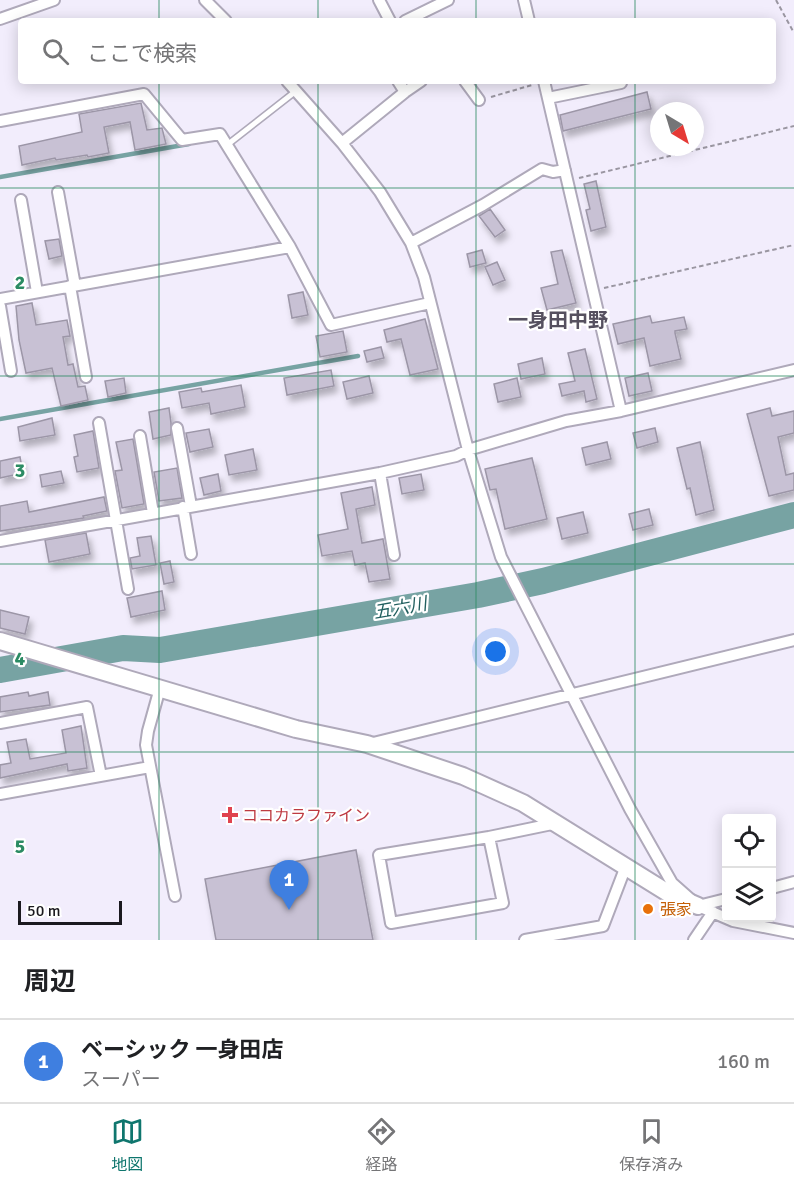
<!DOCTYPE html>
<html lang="ja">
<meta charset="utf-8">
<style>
body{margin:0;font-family:Signika,"Noto Sans JP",sans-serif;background:#f2f2f2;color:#202124}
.controls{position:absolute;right:18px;bottom:18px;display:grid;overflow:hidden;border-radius:6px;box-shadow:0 3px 15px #0003}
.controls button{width:54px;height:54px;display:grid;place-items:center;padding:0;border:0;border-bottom:2px solid #e0e0e0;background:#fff;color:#202124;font:30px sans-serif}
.compass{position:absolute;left:650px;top:102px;width:54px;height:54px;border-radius:50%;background:#fff;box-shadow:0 3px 15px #0003;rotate:142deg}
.scale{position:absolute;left:18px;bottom:15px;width:104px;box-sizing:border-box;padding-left:6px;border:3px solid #1b191f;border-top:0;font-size:16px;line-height:21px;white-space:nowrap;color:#1b191f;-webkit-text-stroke:4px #fff;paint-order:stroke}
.you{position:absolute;left:496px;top:652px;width:21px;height:21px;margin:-15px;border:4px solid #fff;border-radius:50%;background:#1a73e8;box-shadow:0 0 0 9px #1a73e833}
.badge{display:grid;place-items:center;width:39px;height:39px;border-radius:50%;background:#0f766e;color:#fff;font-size:20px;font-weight:700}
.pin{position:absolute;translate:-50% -50px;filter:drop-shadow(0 2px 3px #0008)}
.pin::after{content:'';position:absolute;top:32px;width:21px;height:18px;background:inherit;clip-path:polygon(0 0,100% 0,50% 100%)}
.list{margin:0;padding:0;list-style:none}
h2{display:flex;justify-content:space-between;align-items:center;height:78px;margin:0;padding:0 24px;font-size:26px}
h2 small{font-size:20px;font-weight:400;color:#757577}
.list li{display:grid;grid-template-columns:39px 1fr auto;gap:18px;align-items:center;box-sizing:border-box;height:84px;padding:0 24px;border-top:2px solid #e0e0e0}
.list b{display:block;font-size:22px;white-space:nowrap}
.list p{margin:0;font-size:20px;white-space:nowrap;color:#757577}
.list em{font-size:20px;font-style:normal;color:#757577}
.icon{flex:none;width:33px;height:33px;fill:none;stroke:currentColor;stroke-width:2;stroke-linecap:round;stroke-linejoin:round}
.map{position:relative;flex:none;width:794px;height:940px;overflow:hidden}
.search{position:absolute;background:#fff;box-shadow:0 3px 15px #0003;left:18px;right:18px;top:18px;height:66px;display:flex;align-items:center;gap:15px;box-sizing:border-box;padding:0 21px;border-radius:6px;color:#757577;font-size:22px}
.sheet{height:162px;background:#fff}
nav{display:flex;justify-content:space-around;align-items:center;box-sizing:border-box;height:84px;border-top:2px solid #e0e0e0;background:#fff;font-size:16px;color:#757577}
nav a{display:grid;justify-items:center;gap:3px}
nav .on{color:#0f766e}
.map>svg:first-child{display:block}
</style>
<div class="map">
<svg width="794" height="940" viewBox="0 0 794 940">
<defs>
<filter id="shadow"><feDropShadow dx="3.5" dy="6" stdDeviation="3" flood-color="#0004"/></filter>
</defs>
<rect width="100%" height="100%" fill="#f2edfc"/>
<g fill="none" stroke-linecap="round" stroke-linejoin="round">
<path stroke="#77a3a3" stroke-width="4.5" d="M0,177L189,144
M0,419L358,356"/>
<path stroke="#77a3a3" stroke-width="26" d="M0,670L123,648L160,650L478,595L543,581L794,515"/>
</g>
<path fill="#c8c1d4" stroke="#9c96a7" stroke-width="1.5" filter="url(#shadow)" d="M647,92L651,109L563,131L560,115Z
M141,103L147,130L162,128L166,144L135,150L130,122L104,127L109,153L88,157L87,155L56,160L55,158L22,165L19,146L82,132L79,114Z
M596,181L606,227L591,231L586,210L590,209L584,184Z
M490,209L505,230L495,237L479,216Z
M59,239L62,256L49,259L45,241Z
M482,250L486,263L470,267L467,254Z
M562,250L576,303L547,310L541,288L558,284L551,252Z
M497,262L505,280L493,285L485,267Z
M303,292L308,315L292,318L288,295Z
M32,303L36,325L67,320L70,336L63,337L68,365L73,364L78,387L85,386L88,400L61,406L52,368L26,373L19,340L16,306Z
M650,316L652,323L684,317L687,329L675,331V333L681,359L650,366L644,338L618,344L613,324Z
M425,319L438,369L410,375L401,339L387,342L384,330Z
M343,331L347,352L320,357L316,336Z
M381,347L384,358L367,362L364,351Z
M585,349L597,399L586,402L584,391L562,396L559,384L575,381L568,353Z
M542,358L545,374L521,379L518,364Z
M331,370L334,386L287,395L284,378Z
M648,373L652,391L629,396L625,378Z
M369,376L373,393L347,399L343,382Z
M124,378L126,393L108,397L105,381Z
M517,378L521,397L498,402L494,384Z
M241,385L245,407L211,414L209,403L182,408L179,392L201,388L202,392Z
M169,408L171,423V435L153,439L149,412Z
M770,408L772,416L794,411V433L778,437L786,475L794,473V490L769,496L747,414Z
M52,418L55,435L20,441L18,427Z
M655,428L658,442L637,448L633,433Z
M209,429L213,447L190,452L186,433Z
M93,431L99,468L77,472L74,457L78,456L74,435Z
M133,439L144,504L122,508L115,471L122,470L116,442Z
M607,442L611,459L586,465L582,448Z
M700,442L714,510L696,515L690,488L687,489L677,448Z
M253,449L257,470L229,475L225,455Z
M20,457L23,473L0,478V461Z
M532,458L547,519L505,529L496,489L490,490L485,469Z
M177,468L182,498L159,501L154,472Z
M61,471L64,483L42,487L40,475Z
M218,474L221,491L204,495L200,478Z
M421,474L424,490L402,494L399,478Z
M372,487L375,505L356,509L362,543L383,539L390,579L369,582L365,563L355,565L352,551L322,556L318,535L348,529L341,493Z
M104,497L107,511L83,516L84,518L0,531V506L27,501L29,512Z
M649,509L653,525L633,530L629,514Z
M583,512L588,533L562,539L557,518Z
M86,533L90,554L49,562L45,540Z
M151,536L156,565L132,569L130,558L140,556L137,538Z
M170,561L174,582L164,584L160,563Z
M162,591L165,610L131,617L127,598Z
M0,610L29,617L25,634L0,628Z
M28,692L29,696L48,692L50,705L0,712V697Z
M81,726L87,768L68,771L67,764L0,778V765L11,763L7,742L26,739L30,759L66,753L62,730Z
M356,850L373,940H216L205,879Z"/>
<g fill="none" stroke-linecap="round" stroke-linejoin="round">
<g stroke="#afa9ba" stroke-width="8">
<path id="lane" d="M227,145L296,91"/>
</g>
<g stroke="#afa9ba" stroke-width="14">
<path id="street" d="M205,0L226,21
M379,0L390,21
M524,0L529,21
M0,19L54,0
M405,21L448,0
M287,81L342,143L380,192L411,243L424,277L468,450L501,557L630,809L672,883L698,906L733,921L794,933
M465,81L479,100
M544,81L621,411
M405,92L421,81
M548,98L621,83
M0,121L144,94L182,140L220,134L290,247
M342,143L405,92L398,81
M58,192L75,286
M21,200L37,292
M411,243L483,205L542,169L553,172L565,170
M70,286L86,377
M0,299L290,247L331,325L430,303
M0,306L11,371
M99,423L128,589
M177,428L191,506
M140,436L153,513
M380,473L394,555
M183,507L191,554
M0,541L380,473L456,456L468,450L566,421L621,411L794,370
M160,688L148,731L146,745L175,896
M0,723L87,707L101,776
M369,744L794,640
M0,794L150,767
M489,837L503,903L391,923L379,855L489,837L557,823
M772,888L794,882
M698,906L726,899
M525,940L603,926L626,866
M694,940L713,912"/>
</g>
<g stroke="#afa9ba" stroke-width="20">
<path id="secondary" d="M0,641L296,729L367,744L463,776L523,803L668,893L698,906"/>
</g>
<path stroke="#9a96a1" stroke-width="2" stroke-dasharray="4.5 3" stroke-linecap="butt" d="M776,0L794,33
M491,97L532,85
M579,178L794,126
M604,288L794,245"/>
<use href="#lane" stroke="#fff" stroke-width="5"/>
<use href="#street" stroke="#fff" stroke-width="10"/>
<use href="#secondary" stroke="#fff" stroke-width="16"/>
</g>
<path fill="none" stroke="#2b8b63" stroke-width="1.5" stroke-opacity="0.55" d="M159,0V21M318,0V21M476,0V21M635,0V21M159,81V940M318,81V940M476,81V940M635,81V940M0,188H794M0,376H794M0,564H794M0,752H794"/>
<path fill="#e0444e" stroke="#fff" stroke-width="2" d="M227 806h6v6h6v6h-6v6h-6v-6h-6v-6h6z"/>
<circle fill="#e8710a" stroke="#fff" stroke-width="2" cx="648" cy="909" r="6"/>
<g text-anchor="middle" stroke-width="4.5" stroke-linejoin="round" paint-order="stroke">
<g font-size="16" fill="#be3a42" stroke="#fff" text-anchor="start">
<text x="242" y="821">ココカラファイン</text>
</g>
<g font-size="16" fill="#c56008" stroke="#fff" text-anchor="start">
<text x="660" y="915">張家</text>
</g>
<g font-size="18" font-style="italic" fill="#225f5f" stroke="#fff">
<text transform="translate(400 608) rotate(-10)" y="6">五六川</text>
</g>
<g font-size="20" font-weight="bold" fill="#55505f" stroke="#fff">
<text x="558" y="327">一身田中野</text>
</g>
</g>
<g font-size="20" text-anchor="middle" font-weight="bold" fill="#2b8b63" stroke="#fff" stroke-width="4.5" stroke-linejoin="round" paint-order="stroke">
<text x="20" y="289">2</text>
<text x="20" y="477">3</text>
<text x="20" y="665">4</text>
<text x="20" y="853">5</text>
</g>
</svg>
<div class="controls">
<button><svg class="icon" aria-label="locate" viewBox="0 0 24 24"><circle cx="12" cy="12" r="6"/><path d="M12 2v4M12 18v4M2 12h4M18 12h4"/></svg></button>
<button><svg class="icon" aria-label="layers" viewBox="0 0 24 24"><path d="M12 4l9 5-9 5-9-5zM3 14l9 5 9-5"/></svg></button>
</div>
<svg class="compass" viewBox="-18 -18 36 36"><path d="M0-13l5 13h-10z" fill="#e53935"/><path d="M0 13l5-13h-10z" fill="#757577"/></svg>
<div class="scale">50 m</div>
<div class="you"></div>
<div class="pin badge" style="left:289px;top:910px;background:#3f7fe0">1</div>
<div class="search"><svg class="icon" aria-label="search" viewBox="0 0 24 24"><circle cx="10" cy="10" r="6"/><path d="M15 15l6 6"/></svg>ここで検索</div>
</div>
<section class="sheet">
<h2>周辺<small></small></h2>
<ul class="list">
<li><span class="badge" style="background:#3f7fe0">1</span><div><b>ベーシック 一身田店</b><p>スーパー</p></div><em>160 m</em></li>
</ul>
</section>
<nav>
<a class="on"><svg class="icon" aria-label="map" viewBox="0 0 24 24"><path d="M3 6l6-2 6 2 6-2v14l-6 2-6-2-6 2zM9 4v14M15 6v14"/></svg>地図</a>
<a><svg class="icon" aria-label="directions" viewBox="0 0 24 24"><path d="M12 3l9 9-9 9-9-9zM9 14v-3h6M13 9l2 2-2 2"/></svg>経路</a>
<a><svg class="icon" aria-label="saved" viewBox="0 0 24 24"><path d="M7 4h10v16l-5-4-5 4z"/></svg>保存済み</a>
</nav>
